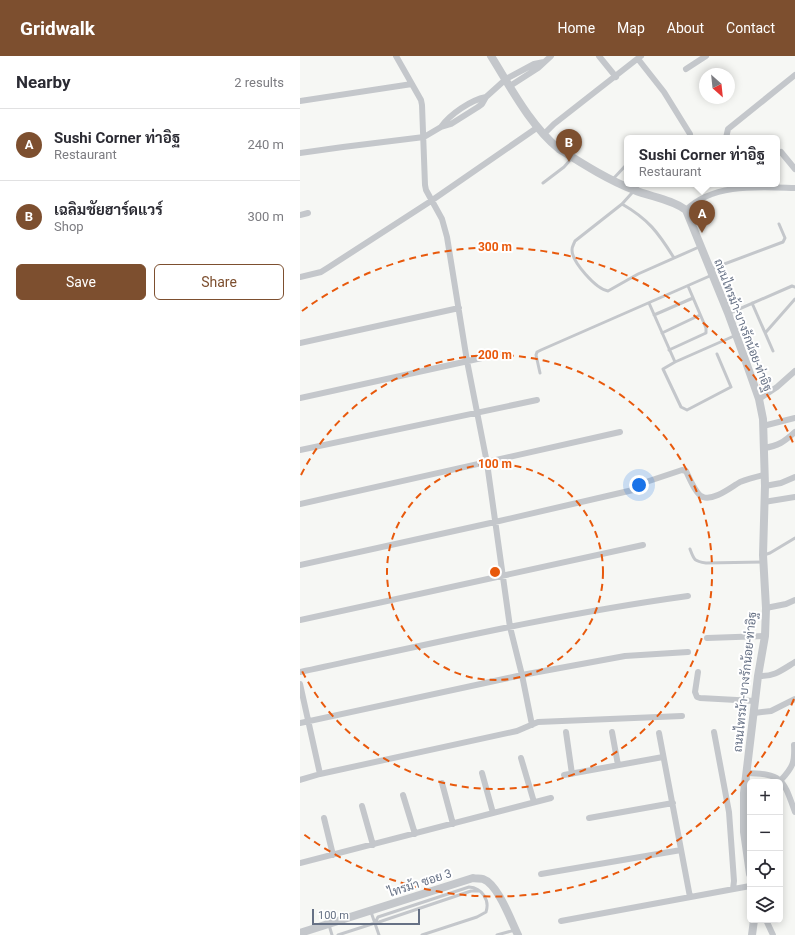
<!DOCTYPE html>
<meta charset="utf-8">
<style>
body{margin:0;font-family:Roboto,Sarabun,sans-serif;background:#f2f2f3;color:#2b2b33}
.controls{position:absolute;right:12px;bottom:12px;display:grid;overflow:hidden;border-radius:6px;box-shadow:0 2px 10px #0003}
.controls button{width:36px;height:36px;display:grid;place-items:center;padding:0;border:0;border-bottom:1px solid #e1e1e2;background:#fff;color:#2b2b33;font:20px sans-serif}
.compass{position:absolute;left:399px;top:12px;width:36px;height:36px;border-radius:50%;background:#fff;box-shadow:0 2px 10px #0003;rotate:153deg}
.scale{position:absolute;left:12px;bottom:10px;width:108px;box-sizing:border-box;padding-left:4px;border:2px solid #667185;border-top:0;font-size:11px;line-height:14px;white-space:nowrap;color:#667185;-webkit-text-stroke:3px #fff;paint-order:stroke}
.you{position:absolute;left:339px;top:429px;width:14px;height:14px;margin:-10px;border:3px solid #fff;border-radius:50%;background:#1a73e8;box-shadow:0 0 0 6px #1a73e833}
.badge{display:grid;place-items:center;width:26px;height:26px;border-radius:50%;background:#7d4f2f;color:#fff;font-size:13px;font-weight:700}
.pin{position:absolute;translate:-50% -33px;filter:drop-shadow(0 1px 2px #0008)}
.pin::after{content:'';position:absolute;top:21px;width:14px;height:12px;background:inherit;clip-path:polygon(0 0,100% 0,50% 100%)}
.popup{position:absolute;left:324px;top:79px;width:156px;height:52px;box-sizing:border-box;display:grid;place-content:center;border-radius:6px;background:#fff;filter:drop-shadow(0 1px 3px #0005);font-size:13px;white-space:nowrap;color:#7c7c81}
.popup b{font-size:15px;color:#2b2b33}
.popup::after{content:'';position:absolute;left:50%;top:100%;margin-left:-8px;border:8px solid transparent;border-top-color:#fff}
.list{margin:0;padding:0;list-style:none}
h2{display:flex;justify-content:space-between;align-items:center;height:52px;margin:0;padding:0 16px;font-size:17px}
h2 small{font-size:13px;font-weight:400;color:#7c7c81}
.list li{display:grid;grid-template-columns:26px 1fr auto;gap:12px;align-items:center;box-sizing:border-box;height:72px;padding:0 16px;border-top:1px solid #e1e1e2}
.list b{display:block;font-size:15px;white-space:nowrap}
.list p{margin:0;font-size:13px;white-space:nowrap;color:#7c7c81}
.list em{font-size:13px;font-style:normal;color:#7c7c81}
.actions{display:flex;gap:8px;padding:12px 16px}
.actions a{flex:1;padding:9px 0;border:1px solid #7d4f2f;border-radius:6px;text-align:center;font-size:14px;color:#7d4f2f}
.actions .main{background:#7d4f2f;color:#fff}
.icon{flex:none;width:22px;height:22px;fill:none;stroke:currentColor;stroke-width:2;stroke-linecap:round;stroke-linejoin:round}
.map{position:relative;flex:none;width:495px;height:879px;overflow:hidden}
header{display:flex;align-items:center;gap:24px;box-sizing:border-box;height:56px;padding:0 20px;background:#7d4f2f;color:#fff}
header strong{font-size:19px}
nav{display:flex;gap:22px;margin-inline-start:auto;font-size:14px}
main{display:flex}
aside{flex:1;background:#fff}
.map>svg:first-child{display:block}
</style>
<header>
<strong>Gridwalk</strong>
<nav><a>Home</a><a>Map</a><a>About</a><a>Contact</a></nav>
</header>
<main>
<aside>
<h2>Nearby<small>2 results</small></h2>
<ul class="list">
<li><span class="badge">A</span><div><b>Sushi Corner ท่าอิฐ</b><p>Restaurant</p></div><em>240 m</em></li>
<li><span class="badge">B</span><div><b>เฉลิมชัยฮาร์ดแวร์</b><p>Shop</p></div><em>300 m</em></li>
</ul>
<div class="actions"><a class="main">Save</a><a>Share</a></div>
</aside>
<div class="map">
<svg width="495" height="879" viewBox="0 0 495 879">
<rect width="100%" height="100%" fill="#f6f7f4"/>
<g fill="none" stroke-linecap="round" stroke-linejoin="round">
<path stroke="#c4c7cb" stroke-width="3" d="M313,123L327,108
M243,127L264,111L271,103
M340,128L322,148L275,185C274,188 272,190 272,194C272,206 296,233 308,235L338,218L399,191
M322,148C348,163 358,176 374,202
M411,213L483,186L485,182L479,168
M349,247L375,306L434,280
M452,247L473,295
M430,257L492,230L495,231
M354,259L393,242
M466,276L495,243
M362,277L400,259
M369,294L406,277V272L388,230
M375,306L363,313L381,351L387,354L431,331L417,298
M240,317L236,299L237,296L241,294L412,219
M390,493C394,504 394,505 406,507L463,506
M464,499L470,497L495,482
M71,856L79,879
M75,867L78,861L169,831C182,832 190,844 186,856L177,861L122,879
M29,869L32,879
M38,879L75,867L79,866L171,835H179
M197,879L215,874"/>
<path stroke="#c4c7cb" stroke-width="6" d="M96,0L121,44L122,49L125,129L126,134L142,163L147,181L167,305L187,407L210,571L222,619L232,669
M299,0L316,21
M338,3L364,36L390,78
M386,13L406,0
M210,30L238,12L251,0
M0,45L112,28
M141,71C150,58 171,44 186,41
M244,78L254,68L341,0
M426,82L428,73L495,19
M481,96L495,113
M0,97L43,91L124,81L141,71L151,68L178,51L182,48L186,41L206,23L234,8L244,6
M386,154C413,127 459,131 495,132
M0,159L8,157
M0,221L21,216L29,211L131,145L238,71
M0,287L159,252
M0,342L200,298
M459,343L477,331L495,315
M463,370L495,362
M464,392C478,390 484,386 495,376
M0,394L237,344
M346,426L382,414L386,415C389,421 396,439 403,441C414,445 431,431 440,426C448,423 456,421 464,419
M465,430L481,427L495,421
M464,446L495,441
M0,448L320,376
M0,509L195,466L333,434
M466,552L486,548L495,544
M0,564L343,489
M407,582L465,580
M0,616C129,588 257,558 388,540
M398,616L395,636L397,641L400,642L455,645
M458,620C474,621 482,614 495,606
M0,628L20,718
M454,657L471,655L495,643
M0,667L222,619L325,600L388,596
M266,676L272,718
M312,676L318,709
M414,676L429,756L434,825L433,833
M359,677L390,841
M221,702L234,746
M182,717L193,757
M446,717C483,718 483,723 495,756
M264,719L363,701
M0,724L20,718L217,675L238,666L382,660
M481,724C493,711 495,706 494,689
M142,727L153,768
M103,739L115,778
M62,750L73,789
M24,762L33,799
M289,762L373,747
M0,807L251,742
M241,818L381,794
M466,864L473,879
M261,865L450,830"/>
<path stroke="#c4c7cb" stroke-width="8" d="M191,0C211,32 230,69 259,93C283,108 308,124 334,134C351,141 371,143 386,154L428,257L447,309L459,343L463,363L465,430L463,499L466,552L465,580L458,620L444,737V776L450,818
M0,877L173,822C176,823 180,822 183,823C198,828 211,865 218,879
M452,879L454,864"/>
</g>
<g fill="none" stroke="#e8590c" stroke-width="2" stroke-dasharray="7 5">
<circle cx="195" cy="516" r="108"/>
<path d="M1 419A217 217 0 1 1 1 613"/>
<path d="M494 643A325 325 0 0 1 2 777M2 255A325 325 0 0 1 494 389"/>
</g>
<g text-anchor="middle" stroke-width="4" stroke-linejoin="round" paint-order="stroke">
<g font-size="12" fill="#667185" stroke="#fff">
<text transform="translate(443 269) rotate(69)" y="4">ถนนไทรม้า-บางรักน้อย-ท่าอิฐ</text>
<text transform="translate(445 626) rotate(-84)" y="4">ถนนไทรม้า-บางรักน้อย-ท่าอิฐ</text>
<text transform="translate(120 827) rotate(-18)" y="4">ไทรม้า ซอย 3</text>
</g>
</g>
<circle cx="195" cy="516" r="6" fill="#e8590c" stroke="#fff" stroke-width="2"/>
<g font-size="12" text-anchor="middle" font-weight="bold" fill="#e8590c" stroke="#fff" stroke-width="4" stroke-linejoin="round" paint-order="stroke">
<text x="195" y="195">300 m</text>
<text x="195" y="303">200 m</text>
<text x="195" y="412">100 m</text>
</g>
</svg>
<div class="controls">
<button>+</button>
<button>−</button>
<button><svg class="icon" aria-label="locate" viewBox="0 0 24 24"><circle cx="12" cy="12" r="6"/><path d="M12 2v4M12 18v4M2 12h4M18 12h4"/></svg></button>
<button><svg class="icon" aria-label="layers" viewBox="0 0 24 24"><path d="M12 4l9 5-9 5-9-5zM3 14l9 5 9-5"/></svg></button>
</div>
<svg class="compass" viewBox="-18 -18 36 36"><path d="M0-13l5 13h-10z" fill="#e53935"/><path d="M0 13l5-13h-10z" fill="#7c7c81"/></svg>
<div class="scale">100 m</div>
<div class="you"></div>
<div class="pin badge" style="left:402px;top:177px">A</div>
<div class="popup"><b>Sushi Corner ท่าอิฐ</b>Restaurant</div>
<div class="pin badge" style="left:269px;top:106px">B</div>
</div>
</main>
